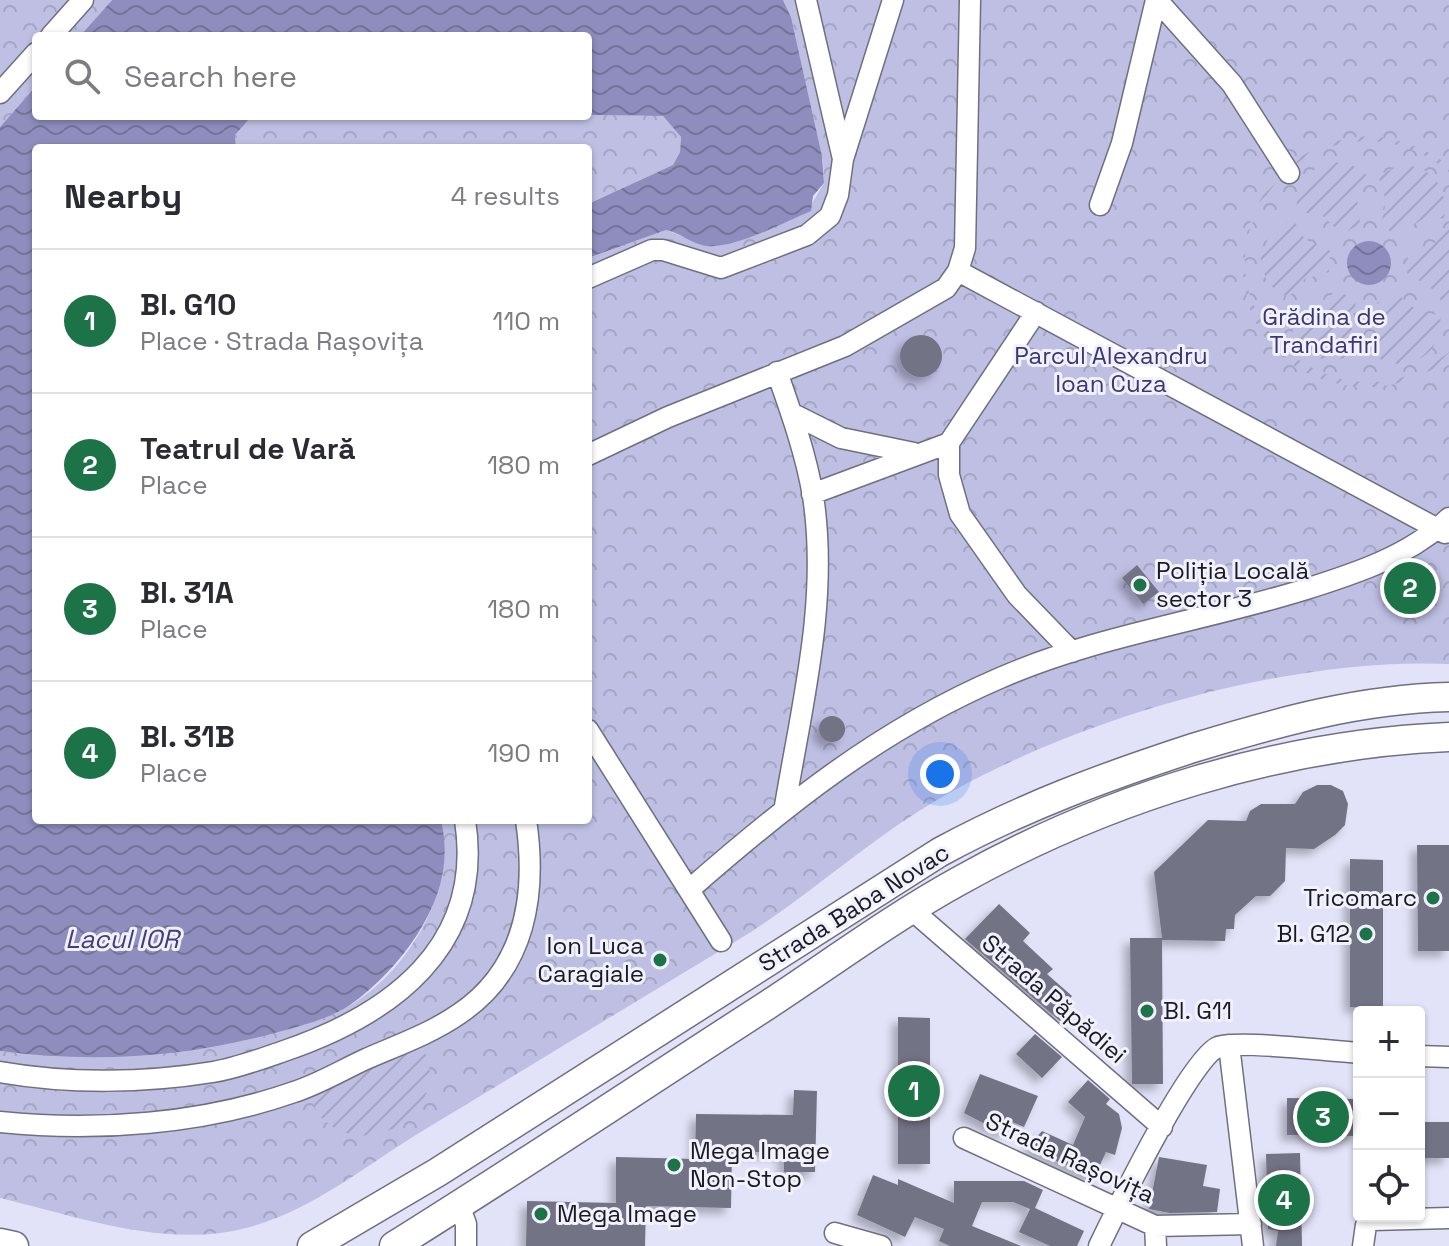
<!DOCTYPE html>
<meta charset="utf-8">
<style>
body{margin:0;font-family:"Space Grotesk",sans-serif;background:#f7f7f7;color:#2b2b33}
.controls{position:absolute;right:24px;bottom:24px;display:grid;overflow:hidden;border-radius:8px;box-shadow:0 2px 6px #0004}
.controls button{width:72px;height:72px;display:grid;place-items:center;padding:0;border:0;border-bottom:2px solid #e1e1e2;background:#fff;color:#2b2b33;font:40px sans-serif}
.you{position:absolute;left:940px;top:774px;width:28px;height:28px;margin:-20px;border:6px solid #fff;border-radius:50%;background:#1a73e8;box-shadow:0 0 0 12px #1a73e833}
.badge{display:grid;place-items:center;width:52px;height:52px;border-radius:50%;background:#1c7347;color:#fff;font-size:26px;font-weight:700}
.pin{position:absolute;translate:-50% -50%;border:4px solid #fff;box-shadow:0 2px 8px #0006}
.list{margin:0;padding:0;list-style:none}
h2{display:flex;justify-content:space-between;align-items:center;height:104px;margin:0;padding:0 32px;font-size:34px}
h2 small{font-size:26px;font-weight:400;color:#7c7c81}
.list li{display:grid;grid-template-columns:52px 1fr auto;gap:24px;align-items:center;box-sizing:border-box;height:144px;padding:0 32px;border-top:2px solid #e1e1e2}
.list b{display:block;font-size:30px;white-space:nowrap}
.list p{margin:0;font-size:26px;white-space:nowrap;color:#7c7c81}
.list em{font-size:26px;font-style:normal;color:#7c7c81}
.icon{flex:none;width:44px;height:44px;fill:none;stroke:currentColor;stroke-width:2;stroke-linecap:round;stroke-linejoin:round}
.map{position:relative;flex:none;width:1449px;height:1246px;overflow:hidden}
.search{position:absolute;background:#fff;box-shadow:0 2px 6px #0004;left:32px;top:32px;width:560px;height:88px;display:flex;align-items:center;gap:20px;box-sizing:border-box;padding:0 28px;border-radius:8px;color:#7c7c81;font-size:30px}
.panel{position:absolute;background:#fff;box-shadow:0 2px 6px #0004;left:32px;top:144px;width:560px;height:680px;border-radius:8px}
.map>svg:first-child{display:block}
</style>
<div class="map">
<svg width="1449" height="1246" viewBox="0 0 1449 1246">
<defs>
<pattern id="park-crowns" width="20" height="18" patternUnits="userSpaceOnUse" patternTransform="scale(2)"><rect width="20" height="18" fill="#bfbfe4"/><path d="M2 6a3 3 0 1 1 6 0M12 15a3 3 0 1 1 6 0" fill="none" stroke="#a4a4c3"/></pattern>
<pattern id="garden-furrows" width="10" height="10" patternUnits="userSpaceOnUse" patternTransform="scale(2)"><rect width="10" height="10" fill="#bfbfe4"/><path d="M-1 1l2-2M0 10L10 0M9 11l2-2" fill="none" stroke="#a4a4c3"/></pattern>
<pattern id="water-waves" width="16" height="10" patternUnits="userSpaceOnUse" patternTransform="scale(2)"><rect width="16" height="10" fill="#8e8dbd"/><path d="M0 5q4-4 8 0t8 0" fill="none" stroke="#737299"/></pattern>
<filter id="shadow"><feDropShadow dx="-6" dy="6" stdDeviation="4" flood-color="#0004"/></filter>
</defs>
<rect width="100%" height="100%" fill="#e2e3f8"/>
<path fill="url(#park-crowns)" d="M0,0H112L80,36H36V86L0,127Z
M783,0H1449V664C1289,657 1082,717 944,796C875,835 817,889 751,932C642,998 533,1064 424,1130C359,1169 304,1219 227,1232C152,1244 72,1215 0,1198V1051C59,1058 117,1048 176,1042C231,1036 288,1035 338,1012C404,980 458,892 441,820H588V258L666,230L708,246L725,245L811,205L824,183L823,161L791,17Z
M588,115L663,116L681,137L680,152L673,165L588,204V148H236L235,135L252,116Z"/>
<path fill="url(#garden-furrows)" d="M1370,136C1399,139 1426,147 1449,166V172C1417,145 1377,135 1336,145C1308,152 1284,170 1268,193C1186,310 1340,443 1449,352V359C1416,382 1380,393 1339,384C1194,352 1220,141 1370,136Z
M1334,162L1351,164L1367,175L1357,196L1360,224L1342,234L1323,216L1297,211C1295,185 1309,167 1334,162Z
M1402,165C1432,165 1449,189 1444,218L1421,220L1398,236L1381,225L1386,201L1378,175Z
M1292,219L1305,239L1330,251L1329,272L1305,279L1288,298L1267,283L1260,256L1272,230Z
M1449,227V305L1445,306L1428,284L1407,276L1408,254L1431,247Z
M1338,290L1356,302L1351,326L1359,351C1325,375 1283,348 1293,308L1316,306Z
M1396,293L1419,312L1440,315C1446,357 1400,380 1369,351L1379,330L1377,303Z
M423,1044C425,1054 430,1065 430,1075C428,1127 358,1158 320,1116C315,1110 312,1101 308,1094Z"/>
<path fill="url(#water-waves)" d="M112,0H783L791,17L822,156L824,183L813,196L811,211C784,222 735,249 707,246C691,244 681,233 666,230L588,258V204L673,165L680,152L681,137L663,116L588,115V36H80Z
M36,86V116H252L235,135L236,148H36V820H441C451,862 440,899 417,935C399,962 377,986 350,1005C328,1020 296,1027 271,1034C181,1058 92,1063 0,1051V127Z
M1347 263a22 22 0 1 1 44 0a22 22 0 1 1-44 0Z"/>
<path fill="#737386" filter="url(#shadow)" d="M900 356a21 21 0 1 1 42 0a21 21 0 1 1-42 0Z
M1137,565L1159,592L1143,604L1122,578Z
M1394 587a16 16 0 1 1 32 0a16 16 0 1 1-32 0Z
M819 729a13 13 0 1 1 26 0a13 13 0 1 1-26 0Z
M1317,785H1331L1343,791L1348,804L1345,825L1335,835L1314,849L1286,848L1285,881L1270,896H1256L1235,915L1234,929H1226L1225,941L1162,940L1163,1084H1132L1130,938H1162L1154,872L1208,820L1246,821L1250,811L1261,804H1295L1303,792Z
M1417,845H1449V951H1418Z
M1350,859L1383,860V1007H1350Z
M999,904L1030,933L1023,941L1053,969L1047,974L1072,996L1063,1006L1069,1012L1060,1021L965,939Z
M898,1017L930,1018V1164H898Z
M1035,1034L1062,1057L1042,1078L1016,1054Z
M980,1074L1038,1096L1024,1127L1010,1121L1004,1134L964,1113Z
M1088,1080L1110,1099L1106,1104L1119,1114L1122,1128L1115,1155L1106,1152L1094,1178L1027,1148L1042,1131L1073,1145L1085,1117L1068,1102Z
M794,1090L817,1091L815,1172H784V1153L732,1151L731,1208L646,1206L645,1246H526L527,1201L616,1203V1157L695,1159L696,1114L793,1115Z
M1287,1098L1359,1099V1136L1287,1135Z
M1419,1122H1449V1158H1419Z
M1300,1153L1302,1246H1276L1278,1231L1268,1229L1266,1154Z
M1159,1157L1207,1165L1203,1186L1220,1189L1217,1212L1170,1213L1149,1209Z
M873,1175L898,1185V1179L954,1203V1181H1024L1043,1190L1035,1208L1084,1231L1077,1246H1050L1019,1232L1030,1209L1013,1202H982L972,1226L1021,1246H950L939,1241L944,1229L915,1217L905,1237L857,1215Z"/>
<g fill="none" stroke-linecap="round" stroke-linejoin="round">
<g stroke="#6f6f82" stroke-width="23">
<path id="street" d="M1157,0L1232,84L1289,173
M51,36L83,0
M0,93L36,53
M843,159L893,0
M1100,205L1122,143L1156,0
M958,271L1445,533
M588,278L652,250H663L721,268L807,235L830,216L838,195L843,159L806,0
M1036,312L949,443V475L960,514L1017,595L1072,652
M777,372C791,412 806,454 813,496C829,600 802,704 785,806
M791,413L841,438L914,453
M588,455L668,417L845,346L946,288L958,271L965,248L970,0
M812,494L949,443
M588,730L721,941
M690,889C786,805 881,729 1000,678C1096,636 1203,621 1303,590C1354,574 1410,556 1449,518
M912,910L1162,1127
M1229,1045L1253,1246
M1419,1056L1449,1057
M0,1072C68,1084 145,1083 213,1072C237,1068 261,1059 284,1051C390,1015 485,947 465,820
M0,1122C96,1132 203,1124 294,1092C319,1084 342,1070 366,1059C398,1045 430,1034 459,1014C526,969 537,894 526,820
M964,1138L1155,1226L1251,1224
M459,1205L466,1224V1246
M1155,1226L1156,1246
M835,1233L881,1246
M1099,1246C1115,1213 1191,1057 1218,1047C1235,1040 1334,1051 1359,1053
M1363,1246L1366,1225L1372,1220L1449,1218"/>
</g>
<g stroke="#6f6f82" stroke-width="31">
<path id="secondary" d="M0,1243L14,1246
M312,1246L438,1172L940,852C1023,807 1104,777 1193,748C1278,722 1360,699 1449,697
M394,1246C519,1168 642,1086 766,1006C830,964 892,918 959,881C1107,798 1280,744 1449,737"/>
</g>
<use href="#street" stroke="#fff" stroke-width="20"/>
<use href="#secondary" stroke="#fff" stroke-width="28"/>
</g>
<g fill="#1c7347" stroke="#f1f1fe" stroke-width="3">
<circle cx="1140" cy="585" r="8"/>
<circle cx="1433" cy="898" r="8"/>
<circle cx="1366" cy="934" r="8"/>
<circle cx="660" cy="960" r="8"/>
<circle cx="1147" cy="1011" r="8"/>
<circle cx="674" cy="1165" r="8"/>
<circle cx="541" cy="1214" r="8"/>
</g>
<g text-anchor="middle" stroke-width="6" stroke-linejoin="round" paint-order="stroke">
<g font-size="24" fill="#3c3672" stroke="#f1f1fe">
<text x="1324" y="325">Grădina de<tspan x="1324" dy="28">Trandafiri</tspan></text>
<text x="1111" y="364">Parcul Alexandru<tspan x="1111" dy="28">Ioan Cuza</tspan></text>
</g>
<g font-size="24" fill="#1a1a22" stroke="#f1f1fe" text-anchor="start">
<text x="1156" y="579">Poliția Locală<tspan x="1156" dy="28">sector 3</tspan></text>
<text x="1417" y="906" text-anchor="end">Tricomarc</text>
<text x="1350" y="942" text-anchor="end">Bl. G12</text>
<text x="644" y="954" text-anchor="end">Ion Luca<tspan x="644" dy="28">Caragiale</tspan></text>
<text x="1163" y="1019">Bl. G11</text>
<text x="690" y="1159">Mega Image<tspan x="690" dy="28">Non-Stop</tspan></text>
<text x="557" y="1222">Mega Image</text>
</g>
<g font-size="24" fill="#1a1a22" stroke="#f1f1fe">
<text transform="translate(854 908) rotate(-32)" y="8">Strada Baba Novac</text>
<text transform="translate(1054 999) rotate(41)" y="8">Strada Păpădiei</text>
<text transform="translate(1070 1158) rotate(25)" y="8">Strada Rașovița</text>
</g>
<g font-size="26" font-style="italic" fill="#443e7c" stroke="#f1f1fe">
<text x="122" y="948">Lacul IOR</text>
</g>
</g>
</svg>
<div class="controls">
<button>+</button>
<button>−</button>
<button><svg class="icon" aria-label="locate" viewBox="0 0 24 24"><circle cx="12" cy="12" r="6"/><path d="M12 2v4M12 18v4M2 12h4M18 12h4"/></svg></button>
</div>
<div class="you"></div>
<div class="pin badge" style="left:914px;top:1091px">1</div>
<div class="pin badge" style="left:1410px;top:588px">2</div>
<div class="pin badge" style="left:1323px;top:1117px">3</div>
<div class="pin badge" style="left:1284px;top:1200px">4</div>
<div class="search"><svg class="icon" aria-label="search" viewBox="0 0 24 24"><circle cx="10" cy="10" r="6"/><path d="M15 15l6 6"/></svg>Search here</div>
<section class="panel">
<h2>Nearby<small>4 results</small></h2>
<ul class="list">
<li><span class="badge">1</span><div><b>Bl. G10</b><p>Place · Strada Rașovița</p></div><em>110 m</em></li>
<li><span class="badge">2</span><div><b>Teatrul de Vară</b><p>Place</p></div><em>180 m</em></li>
<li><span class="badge">3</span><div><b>Bl. 31A</b><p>Place</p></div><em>180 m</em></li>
<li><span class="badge">4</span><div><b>Bl. 31B</b><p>Place</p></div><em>190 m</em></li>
</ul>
</section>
</div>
